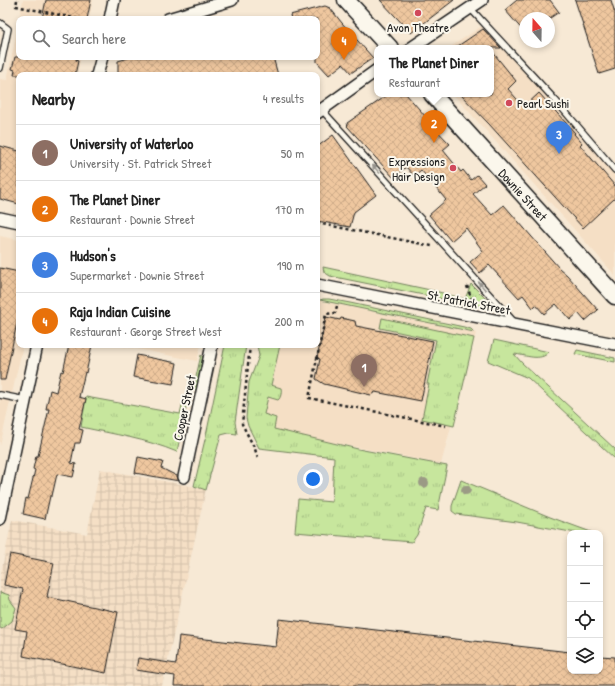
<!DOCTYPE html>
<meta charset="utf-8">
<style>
body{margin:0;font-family:"Patrick Hand",sans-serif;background:#f6f6f6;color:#222}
.controls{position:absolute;right:12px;bottom:12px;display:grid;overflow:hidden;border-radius:8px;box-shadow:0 2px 6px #0003}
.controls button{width:36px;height:36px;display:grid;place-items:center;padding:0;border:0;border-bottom:1px solid #e0e0e0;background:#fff;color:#222;font:20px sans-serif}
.compass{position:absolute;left:519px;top:12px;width:36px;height:36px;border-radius:50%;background:#fff;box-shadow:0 2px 6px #0003;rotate:340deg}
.you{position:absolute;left:313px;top:479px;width:14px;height:14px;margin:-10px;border:3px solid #fff;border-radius:50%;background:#1a73e8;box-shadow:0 0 0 6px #1a73e833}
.badge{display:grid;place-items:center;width:26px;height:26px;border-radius:50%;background:#d1495b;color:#fff;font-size:13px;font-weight:700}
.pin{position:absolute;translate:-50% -33px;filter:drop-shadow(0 1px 2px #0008)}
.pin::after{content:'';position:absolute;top:21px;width:14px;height:12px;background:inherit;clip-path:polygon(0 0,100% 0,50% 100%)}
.popup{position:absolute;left:374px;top:45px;width:120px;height:52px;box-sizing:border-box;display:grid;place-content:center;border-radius:8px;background:#fff;filter:drop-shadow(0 1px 3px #0005);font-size:13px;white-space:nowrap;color:#767676}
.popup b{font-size:15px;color:#222}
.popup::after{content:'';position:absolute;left:50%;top:100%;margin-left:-8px;border:8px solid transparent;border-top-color:#fff}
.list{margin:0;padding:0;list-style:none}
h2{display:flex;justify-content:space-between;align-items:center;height:52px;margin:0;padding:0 16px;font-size:17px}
h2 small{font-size:13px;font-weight:400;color:#767676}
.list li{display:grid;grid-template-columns:26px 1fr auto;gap:12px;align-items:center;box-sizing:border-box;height:56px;padding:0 16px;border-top:1px solid #e0e0e0}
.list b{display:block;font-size:15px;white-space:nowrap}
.list p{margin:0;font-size:13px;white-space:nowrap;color:#767676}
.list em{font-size:13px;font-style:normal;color:#767676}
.icon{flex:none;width:22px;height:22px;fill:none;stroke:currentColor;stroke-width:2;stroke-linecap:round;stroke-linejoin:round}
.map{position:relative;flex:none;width:615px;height:686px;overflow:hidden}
.search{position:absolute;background:#fff;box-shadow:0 2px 6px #0003;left:16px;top:16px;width:304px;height:44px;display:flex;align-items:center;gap:10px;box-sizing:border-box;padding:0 14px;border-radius:8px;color:#767676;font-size:15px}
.panel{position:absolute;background:#fff;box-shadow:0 2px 6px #0003;left:16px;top:72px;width:304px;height:276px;border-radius:8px}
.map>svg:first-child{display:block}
</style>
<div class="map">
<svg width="615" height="686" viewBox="0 0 615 686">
<defs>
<pattern id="industrial-grid" width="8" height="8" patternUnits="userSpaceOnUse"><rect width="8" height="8" fill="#f5dfc5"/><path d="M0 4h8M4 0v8" fill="none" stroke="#d1bfa9"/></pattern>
<pattern id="grass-tufts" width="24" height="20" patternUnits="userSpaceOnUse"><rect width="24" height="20" fill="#c7e69d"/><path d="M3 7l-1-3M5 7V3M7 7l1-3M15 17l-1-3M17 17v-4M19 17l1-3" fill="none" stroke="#aac587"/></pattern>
<pattern id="building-cross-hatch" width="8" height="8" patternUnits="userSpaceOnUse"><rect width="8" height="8" fill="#efc79f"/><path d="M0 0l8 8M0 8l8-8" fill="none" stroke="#ca8"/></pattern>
</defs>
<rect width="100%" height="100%" fill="#f7e9d5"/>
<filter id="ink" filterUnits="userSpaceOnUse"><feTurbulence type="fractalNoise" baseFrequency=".025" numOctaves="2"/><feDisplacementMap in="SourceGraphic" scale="8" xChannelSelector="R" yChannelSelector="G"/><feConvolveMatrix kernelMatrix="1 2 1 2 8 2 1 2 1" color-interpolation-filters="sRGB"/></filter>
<g filter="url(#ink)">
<path fill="#f5dfc5" d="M23,0H93L89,19H19V57H81L77,75H19V200L0,196V79L7,80Z
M485,24L615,173V275L453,94H491V48H449Z
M0,236L19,240V345H23L0,446Z
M317,300L476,333L441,464L258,428L274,345H317Z
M117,345H201L197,361Z"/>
<path fill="url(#industrial-grid)" d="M100,469L206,489L162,686H0V578L12,520L87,534Z"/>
<path fill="url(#grass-tufts)" stroke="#72815c" d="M323,267L435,291L465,299L471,284L487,300L485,307H483L330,276L324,272Z
M323,299H329L350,303L464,327L471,329L474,332L320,300Z
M382,318L474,338L454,426L422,419L429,384H427L436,340L380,328Z
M494,340L549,352C541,362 525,355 514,354L522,363L615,449V459L528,378L488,361Z
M225,345H246L235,422L237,434L229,433L221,435L206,490L194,486L207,431Z
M257,345H280L271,385L281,388C282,391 281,398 278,400L268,397L264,414L276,418L274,429L358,449L447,466L438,510L426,508L417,535L412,542L295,532L298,499L332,502L334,457L259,448L248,426L246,418L249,382L259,356Z
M577,350L615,358V362L575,354Z
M201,355L203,357L196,389L193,390Z
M86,397L180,414L183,401L187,402L177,452C146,439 113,434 81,427Z
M461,480L550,517L591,532V533H576L517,522L456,514L452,511V506Z
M0,592L9,595L10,600L16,608L12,621L2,629L0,628Z"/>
<path fill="url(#building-cross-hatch)" stroke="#1c1c1c" d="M46,0H91L87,19H42Z
M380,0H454L411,33Z
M517,0H550L559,12L550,18H525V33L505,10Z
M575,0H611L615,13V69L599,74Z
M325,6L330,8L342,23L373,58L351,73L343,64L329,75L317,62V19H291L290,15Z
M483,29L501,48H455Z
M491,50L516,81L508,89L524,107L539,93L575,133L574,134L582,143L580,145L615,186V198L583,228L489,124L460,94H491Z
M15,57H77L76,60L78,61L75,75H14L15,70L12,69Z
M132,57H273L278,75H118V61Z
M389,94H406L426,117L425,118L450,144L443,150L461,172L463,170L471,180L477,175L485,184L473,194L492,215L504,205L559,268L567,275L598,310L585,321L578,313L570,320L556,304L544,314L536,305L533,308L523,295L519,298L489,265L480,273L470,262L483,251L466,228L451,241L429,215L446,200L421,170L414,176L406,167L394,178L347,126L348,125L347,123Z
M333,135L376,195L354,212L350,227L317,221V147Z
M0,146L19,151V204L0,199Z
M0,268L19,272V313L5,380H0Z
M326,317L340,320L341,318L355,321L356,326L433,341L421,401L375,392L371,395L324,384L316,379L320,359L317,358Z
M69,345H92L86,373L85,372L79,397L86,399L79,429L83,430L80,443H75L71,463L76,464L73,477L57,474L52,496H50L45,519L23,514L26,498L28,499L35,470L33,469L36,456H38L49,409H46L50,390L56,392L61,371L63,372Z
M137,355L177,363L173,384L133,377Z
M138,457L163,462L161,468L177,476L179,481L135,473Z
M10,554L54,563L47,597L118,612L106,673L23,656L27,631L15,629L23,589L4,585Z
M279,619L570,652V671H600V656L615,657V686H174L175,676L136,670L138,658L176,664L179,636L276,647Z"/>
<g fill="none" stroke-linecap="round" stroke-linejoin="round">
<g stroke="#1c1c1c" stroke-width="8">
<path id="service" d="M470,8L556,101L615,170
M0,23L8,29L0,68
M322,110L515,323
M0,395L25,400"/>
</g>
<g stroke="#1c1c1c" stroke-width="14">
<path id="minor" d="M110,19L114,0
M168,19L232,0
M411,48L482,0
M97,75L102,57
M317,113L377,70
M0,218L19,222
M317,285L615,344
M184,477L212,345
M0,519L37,345"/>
</g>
<g stroke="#1c1c1c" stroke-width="19">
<g id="secondary">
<path d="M346,0L390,48"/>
<path id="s1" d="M432,94L615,296"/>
</g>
</g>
<path stroke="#1c1c1c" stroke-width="2.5" stroke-dasharray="3 3" stroke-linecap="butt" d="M17,0L16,6L79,19
M317,223L432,246
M467,286L473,303
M337,306L335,313L326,314L309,398L446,426
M250,345L242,424L255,449L258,459"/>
<use href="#service" stroke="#fbf7ec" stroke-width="5.5"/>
<use href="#minor" stroke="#fbf7ec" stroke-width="11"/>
<use href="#secondary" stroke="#fbf7ec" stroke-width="16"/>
</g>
<g fill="#9b9a85">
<circle cx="424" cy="483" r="5"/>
<circle cx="466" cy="490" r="5"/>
</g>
<defs><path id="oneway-solid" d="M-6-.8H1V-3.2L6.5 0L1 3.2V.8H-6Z"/></defs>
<g fill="#97948e">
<use href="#oneway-solid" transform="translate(376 169) rotate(-132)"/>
<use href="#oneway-solid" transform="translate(482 286) rotate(-131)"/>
</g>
</g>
<g fill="#d1495b" stroke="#fbf7ec" stroke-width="1.5">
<circle cx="418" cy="13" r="4"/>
<circle cx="509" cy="103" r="4"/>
<circle cx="453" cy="168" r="4"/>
</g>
<g text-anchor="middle" stroke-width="4" stroke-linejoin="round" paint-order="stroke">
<g font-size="13" fill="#1c1c1c" stroke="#fbf7ec">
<text x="418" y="32">Avon Theatre</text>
<text x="517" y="108" text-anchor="start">Pearl Sushi</text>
<text x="445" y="166" text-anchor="end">Expressions<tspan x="445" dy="15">Hair Design</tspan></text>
</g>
<g font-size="13" fill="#1c1c1c" stroke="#fbf7ec">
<text dy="5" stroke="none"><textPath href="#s1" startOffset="136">Downie Street</textPath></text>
<text transform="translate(469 302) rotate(11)" y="5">St. Patrick Street</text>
<text transform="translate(184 408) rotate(-78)" y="5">Cooper Street</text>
</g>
</g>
</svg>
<div class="controls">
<button>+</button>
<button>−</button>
<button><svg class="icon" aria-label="locate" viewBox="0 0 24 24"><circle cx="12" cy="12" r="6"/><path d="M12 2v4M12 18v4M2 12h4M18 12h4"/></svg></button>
<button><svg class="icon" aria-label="layers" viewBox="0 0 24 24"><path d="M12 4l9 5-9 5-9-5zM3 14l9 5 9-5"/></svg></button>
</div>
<svg class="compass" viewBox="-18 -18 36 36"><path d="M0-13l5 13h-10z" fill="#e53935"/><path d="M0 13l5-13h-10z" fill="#767676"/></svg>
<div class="you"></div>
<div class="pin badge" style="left:364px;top:387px;background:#8d6e63">1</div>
<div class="pin badge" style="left:434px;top:143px;background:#e8710a">2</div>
<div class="popup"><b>The Planet Diner</b>Restaurant</div>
<div class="pin badge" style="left:559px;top:154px;background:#3f7fe0">3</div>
<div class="pin badge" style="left:344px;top:60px;background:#e8710a">4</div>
<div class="search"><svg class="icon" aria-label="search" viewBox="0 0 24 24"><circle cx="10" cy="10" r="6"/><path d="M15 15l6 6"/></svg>Search here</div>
<section class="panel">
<h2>Nearby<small>4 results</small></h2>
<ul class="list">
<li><span class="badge" style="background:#8d6e63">1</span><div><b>University of Waterloo</b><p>University · St. Patrick Street</p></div><em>50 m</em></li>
<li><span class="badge" style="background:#e8710a">2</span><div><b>The Planet Diner</b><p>Restaurant · Downie Street</p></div><em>170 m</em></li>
<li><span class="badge" style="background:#3f7fe0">3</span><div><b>Hudson's</b><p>Supermarket · Downie Street</p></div><em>190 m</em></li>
<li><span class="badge" style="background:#e8710a">4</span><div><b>Raja Indian Cuisine</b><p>Restaurant · George Street West</p></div><em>200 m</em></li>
</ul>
</section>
</div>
